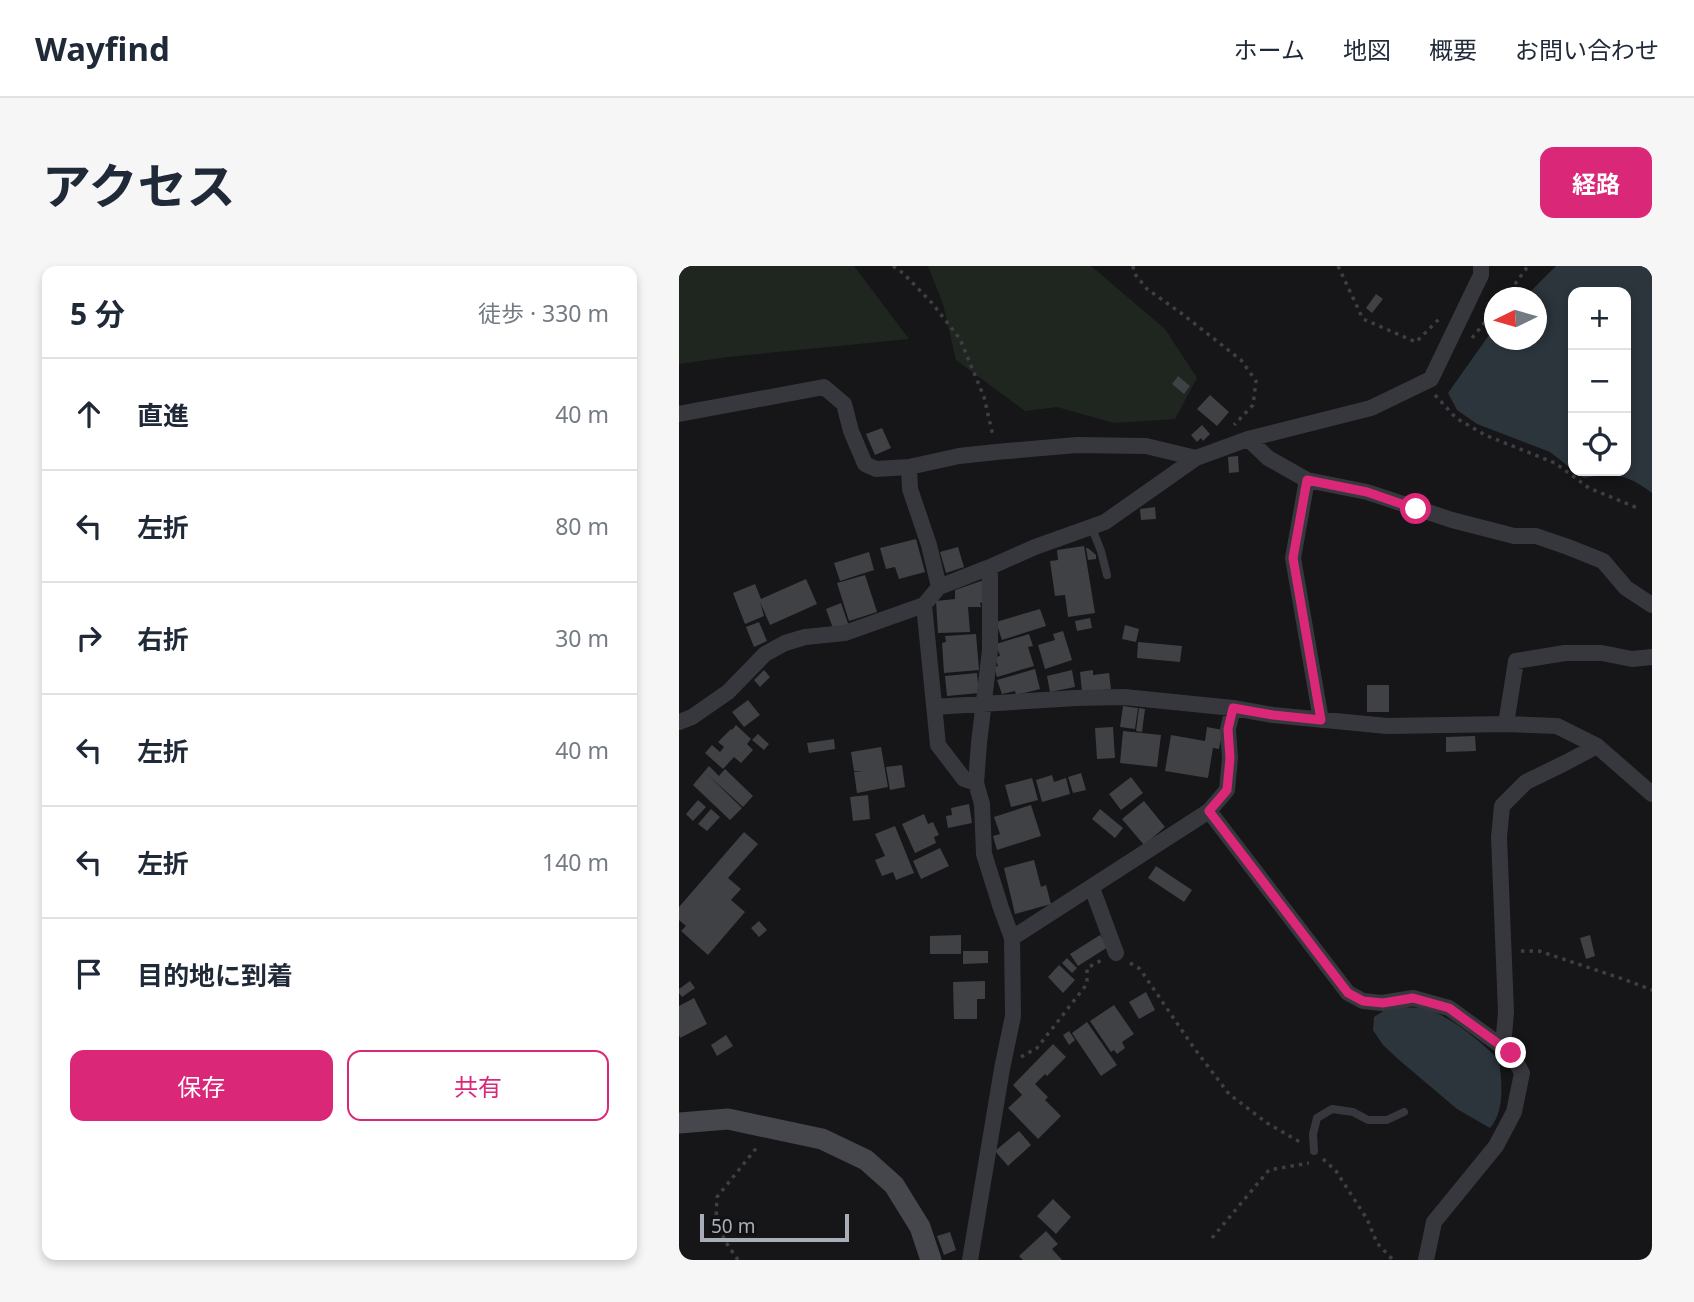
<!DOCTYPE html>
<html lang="ja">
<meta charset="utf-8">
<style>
body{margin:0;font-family:"Noto Sans","Noto Sans JP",sans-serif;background:#f6f6f7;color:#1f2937}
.controls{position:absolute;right:21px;top:21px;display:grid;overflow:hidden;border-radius:14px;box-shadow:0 4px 10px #0003}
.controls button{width:63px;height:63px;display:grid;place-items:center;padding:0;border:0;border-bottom:2px solid #e0e1e3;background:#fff;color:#1f2937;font:35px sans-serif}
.compass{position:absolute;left:805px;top:21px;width:63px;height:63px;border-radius:50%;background:#fff;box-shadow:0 4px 10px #0003;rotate:265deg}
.scale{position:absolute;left:21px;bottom:18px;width:149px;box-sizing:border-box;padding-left:7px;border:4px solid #a8adb8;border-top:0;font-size:19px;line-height:24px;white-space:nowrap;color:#a8adb8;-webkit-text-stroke:5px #111113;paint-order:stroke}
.stop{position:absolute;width:21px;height:21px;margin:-16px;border:5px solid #db2777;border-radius:50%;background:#fff}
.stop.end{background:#db2777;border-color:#fff;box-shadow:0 2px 7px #0008}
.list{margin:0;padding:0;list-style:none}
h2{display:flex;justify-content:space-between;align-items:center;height:91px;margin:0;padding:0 28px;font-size:30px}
h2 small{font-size:23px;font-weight:400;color:#747a83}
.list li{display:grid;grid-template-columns:46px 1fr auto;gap:21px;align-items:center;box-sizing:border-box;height:112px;padding:0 28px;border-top:2px solid #e0e1e3}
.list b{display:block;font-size:26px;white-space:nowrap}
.list em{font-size:23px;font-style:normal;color:#747a83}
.actions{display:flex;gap:14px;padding:21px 28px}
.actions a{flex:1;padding:16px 0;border:2px solid #db2777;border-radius:14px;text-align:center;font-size:24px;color:#db2777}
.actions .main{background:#db2777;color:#fff}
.icon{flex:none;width:38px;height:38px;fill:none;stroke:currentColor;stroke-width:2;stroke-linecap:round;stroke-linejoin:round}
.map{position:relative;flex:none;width:973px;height:994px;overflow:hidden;border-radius:14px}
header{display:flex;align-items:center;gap:42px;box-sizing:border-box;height:98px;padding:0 35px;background:#fff;border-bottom:2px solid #e0e1e3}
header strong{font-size:33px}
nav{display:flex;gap:38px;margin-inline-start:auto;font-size:24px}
.intro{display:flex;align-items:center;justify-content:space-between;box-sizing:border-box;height:168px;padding:0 42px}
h1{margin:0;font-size:49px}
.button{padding:18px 32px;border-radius:14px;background:#db2777;color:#fff;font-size:24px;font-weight:700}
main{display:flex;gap:42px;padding:0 42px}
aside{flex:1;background:#fff;border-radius:14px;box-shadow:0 4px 10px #0003}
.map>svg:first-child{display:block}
</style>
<header>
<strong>Wayfind</strong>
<nav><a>ホーム</a><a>地図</a><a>概要</a><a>お問い合わせ</a></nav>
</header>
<div class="intro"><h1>アクセス</h1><a class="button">経路</a></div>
<main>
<aside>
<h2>5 分<small>徒歩 · 330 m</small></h2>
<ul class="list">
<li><svg class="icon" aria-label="ahead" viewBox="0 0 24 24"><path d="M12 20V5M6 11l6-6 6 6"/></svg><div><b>直進</b></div><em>40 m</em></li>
<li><svg class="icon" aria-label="left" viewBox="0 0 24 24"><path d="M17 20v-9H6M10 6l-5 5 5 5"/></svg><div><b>左折</b></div><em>80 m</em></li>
<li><svg class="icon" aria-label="right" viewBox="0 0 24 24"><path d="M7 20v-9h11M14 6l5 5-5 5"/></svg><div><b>右折</b></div><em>30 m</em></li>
<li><svg class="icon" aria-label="left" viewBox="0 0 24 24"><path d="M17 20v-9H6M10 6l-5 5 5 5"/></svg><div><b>左折</b></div><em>40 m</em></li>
<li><svg class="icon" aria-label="left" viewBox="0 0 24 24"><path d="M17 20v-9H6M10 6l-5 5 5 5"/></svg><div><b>左折</b></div><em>140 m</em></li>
<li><svg class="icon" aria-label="arrive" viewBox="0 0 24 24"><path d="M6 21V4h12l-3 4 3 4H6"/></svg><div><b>目的地に到着</b></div></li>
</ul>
<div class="actions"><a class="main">保存</a><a>共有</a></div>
</aside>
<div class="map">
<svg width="973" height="994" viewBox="0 0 973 994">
<rect width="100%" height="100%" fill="#161618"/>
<path fill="#1e261f" d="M0,0H175L230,73L49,91L0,98Z
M249,0H412L486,63L518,112L496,153L435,157L378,141L346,145L277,94L264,38Z"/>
<path fill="#2c353c" d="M877,0H973V227C948,208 935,206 905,212L895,205H947V26H894V204L871,186L798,158L778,144L769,127L815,62L816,74H858V32L846,31Z
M725,741C732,742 741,741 747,743C773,751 801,775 820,794C823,816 826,845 811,862L778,843L719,793L704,779L694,764L695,751L706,744Z"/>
<path fill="#404145" d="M697,28L704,33L693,47L687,42Z
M499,110L511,120L505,128L493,118Z
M531,129L550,146L538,160L518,143Z
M523,159L531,168L524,175L522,172L518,176L512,169Z
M203,162L212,182L196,189L187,168Z
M559,190L560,206L550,207L549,191Z
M476,241L477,253L462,254L461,243Z
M237,273L246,306L220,313L216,301L207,303L201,282Z
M405,280L416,347L389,351L386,329L376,330L371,295L379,294L378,284Z
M279,281L285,301L267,307L261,286Z
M407,282H409L417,289V293L409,294Z
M190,286L195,304L161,315L155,297Z
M186,309L198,346L170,355L158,317Z
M127,313L138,338L91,359L81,336L85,350L66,358L54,327L76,318L82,333Z
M305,314L307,335L301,337L302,341H289L291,366L259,367L257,335L276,333V324Z
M162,337L170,360L155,365L147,343Z
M361,343L367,360L323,374L317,356Z
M411,352L413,362L398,365L396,355Z
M80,356L88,375L75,381L67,361Z
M446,359L460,363L457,376L443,373Z
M384,365L393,394L366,403L359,379L376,374L374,368Z
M297,368L300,404L265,407L263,377L267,376L266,370Z
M350,368L354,380L349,381L355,400L318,411L315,401L319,400L316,391L321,390L317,378Z
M459,376L503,380L501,396L458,392Z
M356,403L361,423L337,429L336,425L323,428L318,414Z
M85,404L91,411L81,421L75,414Z
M393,404L396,421L371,426L368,410Z
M414,404V409L430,407L432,423L403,426L401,406Z
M298,407L300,427L268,430L266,410Z
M688,419H710V446H688Z
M69,434L81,449L65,461L53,446Z
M444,440L459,442L456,463L441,461Z
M460,442L466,443L463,466L457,465Z
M57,459L72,473L68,478L74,484L62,497L55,491L44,503L26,487L33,479L41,486L45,481L39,476L52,463L53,464Z
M434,461L436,492L418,493L416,462Z
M528,461L544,464L540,483L534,482L529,512L486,505L492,469L526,475Z
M444,465L482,469L478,501L441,497Z
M79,468L90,478L85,484L73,474Z
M796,470L797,485L767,486V471Z
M155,473L156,483L130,487L128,477Z
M202,481L209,521L178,527L175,506L184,505H175L172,486Z
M223,499L226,521L211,524L207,501Z
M30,500L40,510L46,503L74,530L64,541L28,508L63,542L51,554L14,519Z
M402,507L407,524L394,527L389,511Z
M373,509L375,516L387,512L391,528L363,536L357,514Z
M452,511L464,527L442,544L430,528Z
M353,512L359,534L332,541L326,519Z
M189,529L191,553L174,555L171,531Z
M19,534L27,541L14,555L7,548Z
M465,535L486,561L465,579L443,553Z
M290,538L293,557L269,562L267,550L273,549L272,542Z
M352,539L362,570L318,584L314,570L321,568L315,551Z
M32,543L41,551L28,565L19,558Z
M421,543L444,562L436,572L413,553Z
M245,548L249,558L254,556L260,569L255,571L257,577L236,587L223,558Z
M216,560L235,607L217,614L214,606L203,610L196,594L206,590L196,568Z
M65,566L79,578L49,612L62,623L52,634L66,646L29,689L2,665L7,660L0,654V641Z
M261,582L270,600L242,613L234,595Z
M355,594L362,621L367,619L372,638L336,648L325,602Z
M477,600L513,624L505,636L469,612Z
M80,655L88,664L80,671L72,662Z
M282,669V688H251V670Z
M421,669L429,681L399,700L391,688Z
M911,669L916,690L907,693L901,672Z
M284,685H309V697L284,698Z
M388,692L398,702L393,707L383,697Z
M380,699L396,714L384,727L369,711Z
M11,715L16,722L3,731L0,727V723Z
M306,715V733H298V753H275L274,716Z
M467,726L476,744L460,753L450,736Z
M15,732L28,758L1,772L0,769V740Z
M435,739L455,768L443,776L446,782L438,788L435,784L432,786L411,755Z
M408,756L438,799L422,810L393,767Z
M390,765L396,774L390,779L384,769Z
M47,769L54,780L38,790L32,779Z
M374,778L387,791L368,810L366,808L356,818L369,831L366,834L382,850L359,873L329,842L343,829L334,819Z
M340,865L352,879L329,900L316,885Z
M374,933L392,951L377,968L358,950Z
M367,965L379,978L373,983L383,994H344L340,990Z
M271,966L277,984L265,989L258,970Z"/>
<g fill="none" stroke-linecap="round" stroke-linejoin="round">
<path stroke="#3d3f44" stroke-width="3.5" stroke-dasharray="3.5 5" stroke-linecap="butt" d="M214,0L224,7L253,37L281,73L305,131L314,170
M454,0L455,7L468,23L502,47L562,94L577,115L574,139L555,159
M659,0L684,53L737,76L761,52
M826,32L849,0
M793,72L816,44
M756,129L777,152L806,169L876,197L910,222L961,243
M842,685H860L944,713L973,724
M451,697L461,703L515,782L550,828L588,857L621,876
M342,791L358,782L408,718V702L423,694
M644,893L657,905L688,953L698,977L714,994
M533,972L590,904L630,897
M59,994L46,975L37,953L38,931L79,880"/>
<path stroke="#37383d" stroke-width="8" d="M412,260L422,285L428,309
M635,885L634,868L638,852L653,843L674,846L689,854H708L725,846"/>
<path stroke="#37383d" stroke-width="16" d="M0,148L145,121L165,138L172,165L186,198L197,203L230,201L231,223L250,279L260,321
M569,173L589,192L628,214L688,226L773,254L835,270H857L889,281L924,295L947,322L973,339
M230,201L280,190L317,186L398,179L467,180L517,192
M628,214L614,292L642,454
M245,339L259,479L285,513L297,517
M255,441L397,432L445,431L554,442L594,449L708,460L827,458L837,395L886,387H923L953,393L973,391
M0,456L13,451L49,426L86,388L106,377L126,371L166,367L245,339L260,321L311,301L356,281L426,256L517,192L569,173L692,142L752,113L802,9V0
M827,458L878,460L918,480L973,528
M530,545L669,727L684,735L703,737L734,732L770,742L832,787L843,807L835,846L817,880L755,956L747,994
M413,622L437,687
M333,672L530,545L548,524L551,492L549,463L554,442
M824,781L827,746L820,571L823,540L847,516L886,497L918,480
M291,994L323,803L334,750L333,672L322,642L305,588L303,538L297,517L300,477L311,384V301"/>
<path stroke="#45474d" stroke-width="21" d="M0,857L49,853L143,873L187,894L215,919L241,961L252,994"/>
</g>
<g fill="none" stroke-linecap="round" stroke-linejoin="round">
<path stroke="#db2777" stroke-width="9" d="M737,243L688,226L628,214L614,292L642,454L594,449L554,442L549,463L551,492L548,524L530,545L669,727L684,735L704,737L734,732L770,742L832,787"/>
</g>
</svg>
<div class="controls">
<button>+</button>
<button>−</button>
<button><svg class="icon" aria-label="locate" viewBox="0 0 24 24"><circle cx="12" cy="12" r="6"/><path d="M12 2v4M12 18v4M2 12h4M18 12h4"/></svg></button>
</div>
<svg class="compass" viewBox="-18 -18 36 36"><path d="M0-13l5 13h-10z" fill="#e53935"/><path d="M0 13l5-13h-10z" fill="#747a83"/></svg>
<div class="scale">50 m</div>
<div class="stop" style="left:737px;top:243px"></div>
<div class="stop end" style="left:832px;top:787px"></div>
</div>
</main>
